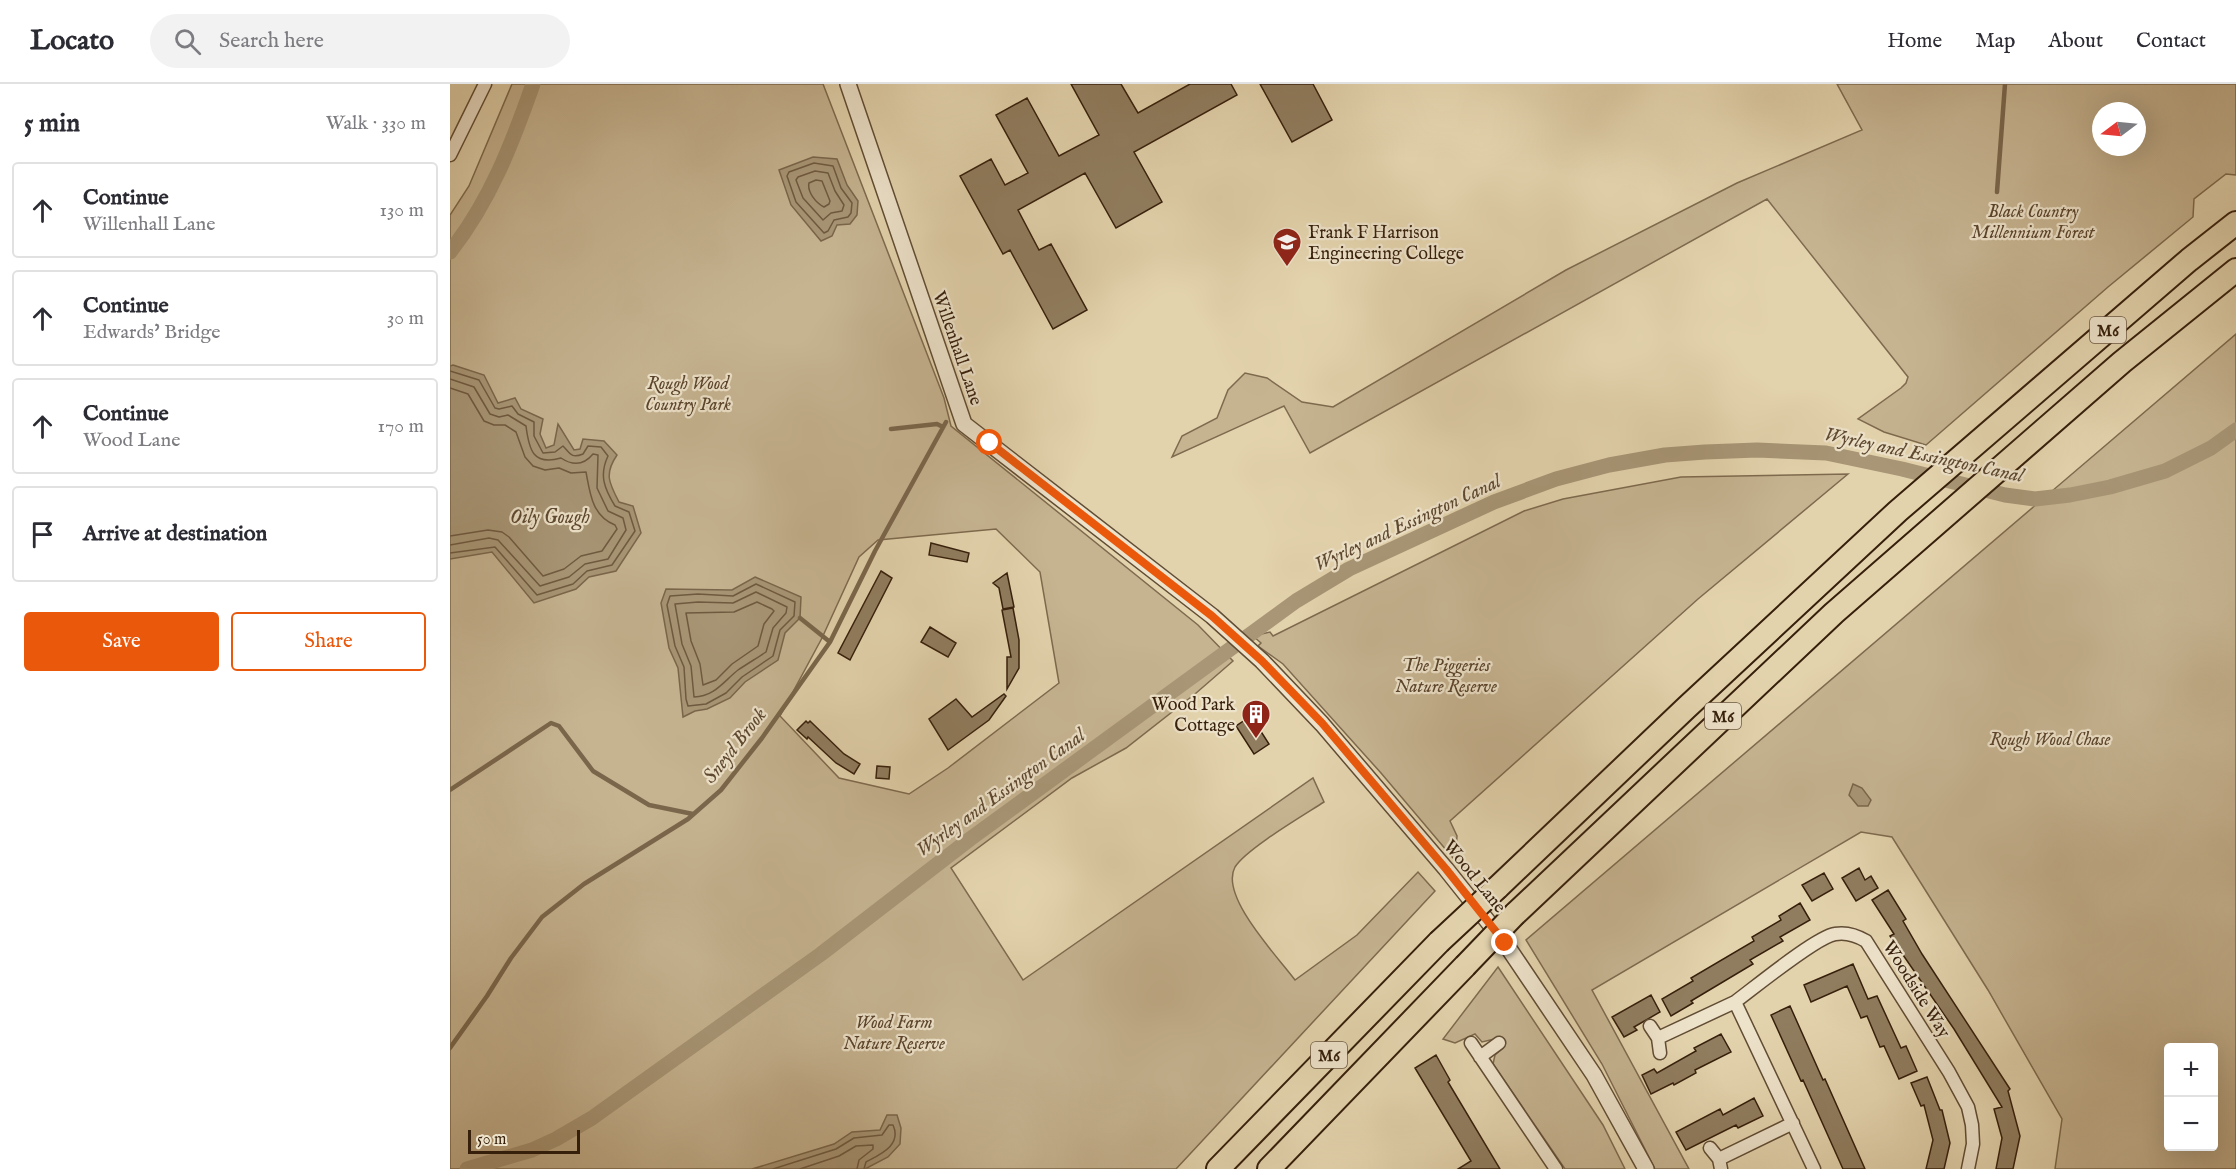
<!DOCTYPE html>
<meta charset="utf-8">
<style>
body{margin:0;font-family:"IM FELL English",serif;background:#f2f2f3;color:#2b2b33}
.controls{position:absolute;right:18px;bottom:18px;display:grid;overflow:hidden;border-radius:6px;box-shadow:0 6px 24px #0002}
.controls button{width:54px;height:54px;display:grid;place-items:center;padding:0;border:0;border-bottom:2px solid #e1e1e2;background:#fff;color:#2b2b33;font:30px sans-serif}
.compass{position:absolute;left:1642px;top:18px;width:54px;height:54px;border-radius:50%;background:#fff;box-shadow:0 6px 24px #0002;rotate:254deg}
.scale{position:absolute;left:18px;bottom:15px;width:112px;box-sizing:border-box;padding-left:6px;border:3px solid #361f0b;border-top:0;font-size:16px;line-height:21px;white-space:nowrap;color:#361f0b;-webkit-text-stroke:4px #ede2ca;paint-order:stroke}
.stop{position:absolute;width:18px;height:18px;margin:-14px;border:4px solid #ea580c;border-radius:50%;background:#fff}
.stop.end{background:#ea580c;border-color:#fff;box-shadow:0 2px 6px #0008}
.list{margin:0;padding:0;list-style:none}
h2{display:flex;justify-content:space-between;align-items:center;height:78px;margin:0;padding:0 24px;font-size:26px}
h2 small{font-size:20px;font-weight:400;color:#7c7c81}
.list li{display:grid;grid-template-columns:39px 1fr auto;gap:18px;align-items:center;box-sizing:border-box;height:96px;margin:0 12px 12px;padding:0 12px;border:2px solid #e1e1e2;border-radius:6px}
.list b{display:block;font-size:22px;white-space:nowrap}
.list p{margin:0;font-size:20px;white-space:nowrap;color:#7c7c81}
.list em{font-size:20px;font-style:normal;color:#7c7c81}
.actions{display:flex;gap:12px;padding:18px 24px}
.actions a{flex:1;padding:14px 0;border:2px solid #ea580c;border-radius:6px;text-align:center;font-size:21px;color:#ea580c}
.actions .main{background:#ea580c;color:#fff}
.icon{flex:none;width:33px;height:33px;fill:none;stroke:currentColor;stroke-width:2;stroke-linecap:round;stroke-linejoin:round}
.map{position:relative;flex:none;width:1786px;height:1085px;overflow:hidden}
header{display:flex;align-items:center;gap:36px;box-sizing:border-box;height:84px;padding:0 30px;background:#fff;border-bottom:2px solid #e1e1e2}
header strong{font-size:28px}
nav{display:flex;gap:33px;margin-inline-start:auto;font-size:21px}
.search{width:420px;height:54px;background:#f2f2f3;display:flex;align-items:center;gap:15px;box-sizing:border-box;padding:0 21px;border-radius:33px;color:#7c7c81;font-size:22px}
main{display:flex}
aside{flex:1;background:#fff}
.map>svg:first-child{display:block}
</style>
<header>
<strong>Locato</strong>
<div class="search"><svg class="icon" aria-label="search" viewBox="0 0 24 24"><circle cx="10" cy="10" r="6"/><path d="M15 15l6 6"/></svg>Search here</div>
<nav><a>Home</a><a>Map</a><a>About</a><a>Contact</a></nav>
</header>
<main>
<aside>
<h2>5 min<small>Walk · 330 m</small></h2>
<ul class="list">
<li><svg class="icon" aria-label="ahead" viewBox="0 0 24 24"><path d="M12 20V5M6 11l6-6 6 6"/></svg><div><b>Continue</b><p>Willenhall Lane</p></div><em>130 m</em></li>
<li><svg class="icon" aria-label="ahead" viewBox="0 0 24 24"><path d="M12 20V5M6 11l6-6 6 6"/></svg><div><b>Continue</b><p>Edwards' Bridge</p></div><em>30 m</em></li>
<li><svg class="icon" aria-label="ahead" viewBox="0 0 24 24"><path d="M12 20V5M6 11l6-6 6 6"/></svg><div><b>Continue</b><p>Wood Lane</p></div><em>170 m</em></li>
<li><svg class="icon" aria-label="arrive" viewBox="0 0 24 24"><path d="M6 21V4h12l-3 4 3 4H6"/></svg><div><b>Arrive at destination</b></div></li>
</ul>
<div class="actions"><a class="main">Save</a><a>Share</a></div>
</aside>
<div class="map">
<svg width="1786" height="1085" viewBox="0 0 1786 1085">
<rect width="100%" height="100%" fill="#e3d3ad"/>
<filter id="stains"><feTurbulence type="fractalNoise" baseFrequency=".00333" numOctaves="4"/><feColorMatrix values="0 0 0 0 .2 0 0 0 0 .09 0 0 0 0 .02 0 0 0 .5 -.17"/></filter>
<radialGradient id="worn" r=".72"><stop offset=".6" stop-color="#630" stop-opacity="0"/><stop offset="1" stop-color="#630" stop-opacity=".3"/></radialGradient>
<path fill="#c6b491" stroke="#7e6a4e" stroke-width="1.5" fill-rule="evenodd" d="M62,0H373L494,314L501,342L748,541L783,577L745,610L676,664L622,694L501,784L573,896L863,694L874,718C854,731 796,765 785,783C769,812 828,873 845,896L907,851L968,788L985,807L726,1085H0V131L19,102ZM546,445L590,488L609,599L498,684L459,710L389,694L330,632L372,554L409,473L428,456Z
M1387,0H1786V91L1776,90L1744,115L1743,133L1658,203L1476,361L1434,348L1408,335L1451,304L1456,299L1458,293L1317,115L860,369L834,322L722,373L732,352L767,334L778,306L795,289L817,294L852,318L883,323L1116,186L1287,99L1412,46ZM1651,27H1687V63H1651Z
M1786,250V1085H1605L1612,1035L1538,906L1442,753L1411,748L1142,906L1239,1085H1205L1152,980L1076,856ZM1718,964H1764V1062H1718Z
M1398,390L1248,515L1000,737L1007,752L1006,766L1016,787H1014L931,689L833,580L808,562L811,559L803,552L820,548L823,552L1074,427L1113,415L1231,393Z
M1048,883L1153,1041L1175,1085H1115L1043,980L1045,971L1053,964L1049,954L1032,958L1025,950L1005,959L993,955Z"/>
<path fill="#a89676" stroke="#7a664b" stroke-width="1.5" d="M363,73L387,75L397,101L408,117L407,131L400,140L387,141L382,152L371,157L341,121L329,86Z
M3,281L34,291L48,319L65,314L71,325L93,335L90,350L96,364L104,361L108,340L124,366L130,365L133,355L154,357L167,371C154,390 159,399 169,418L183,422L191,449L166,487L139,493L126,505L84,519L42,468L0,475V282Z
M305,493L351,513L350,534L335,549L328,576L295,598L280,614L257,625L245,627L233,633L228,584L219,564L211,519L216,505L282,506Z
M1403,700L1412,704L1421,716L1418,722H1408L1399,711Z
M437,1031H447L451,1044L450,1060L438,1073L415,1085H302L384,1060L402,1048L430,1046Z"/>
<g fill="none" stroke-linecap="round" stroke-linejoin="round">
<path stroke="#6f5a40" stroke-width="1.5" d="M364,79L383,82L391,104L402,119L401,129L398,133L384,136L378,147L374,149L346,118L337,92L339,88Z
M365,87L378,89L385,107L394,121L392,127L381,129L373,136L353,114L346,96L348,93Z
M366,96L372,97L380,117L379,120L374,123C366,119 357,108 359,99Z
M0,287L29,296L45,324L49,325L62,322L68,330L84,338V352L93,369L105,368L113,362C120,369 121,375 133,370L138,362L151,363L158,372C149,391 154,404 165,422L179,428L185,447L162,481L137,487L123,500L87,511L45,463L0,469
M0,295L24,303L40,330L49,333L58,331L76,342C79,366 83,382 111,374C123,382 134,381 143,370L148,371L147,404L158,427L173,434L176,446L158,475L135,480L119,493L90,502L48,456L39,454L0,461
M0,304L18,310L34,337L44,341H55L66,348L75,373L83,382L95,386L109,384L121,389L136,388C140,409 142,432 165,441L167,445L152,467L131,472L114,485L93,492L59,453L52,448L38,446L0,452
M306,500L345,518L344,532L330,546L323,572L292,593L276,609L256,620L238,622L236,615L234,583L225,562L217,521L220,512L248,510L283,512Z
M306,508L337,523L336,529L323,544L316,568C307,574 297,580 288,586C274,597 264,613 244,613L241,582L232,560L225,520L248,518L283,519Z
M307,518L322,525L324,527L314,540L308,562L282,580L266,596L253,601L250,580L241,557L236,529L284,528Z
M323,1085L386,1065L404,1054L432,1051L439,1041H443C452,1061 431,1070 416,1078L414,1085
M350,1085L389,1072L406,1062L423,1061V1065L409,1076L407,1085"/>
<path stroke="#7a664b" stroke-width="4.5" d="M1547,108L1555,0
M441,345L487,340L493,343
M350,534L380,558
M0,706L101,639L109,642L143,687L199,721L243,730
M0,964L37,912L61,874L92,833L134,800L238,735L271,706L312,654L380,558L425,467L496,338"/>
<path stroke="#a89676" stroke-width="15" d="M0,168C40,117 62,60 83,0
M17,1085L82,1066L106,1055L142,1034L371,870L520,755L846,517L899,485L1044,418L1106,395L1159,381L1215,371L1255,368L1307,366L1376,369L1452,385L1555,411L1585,415L1620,411L1660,403L1715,387L1761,364L1786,346"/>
</g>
<path fill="#907d5f" stroke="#361f0b" stroke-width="1.5" d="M621,0H671L688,29L740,0H781L787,11L684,68L712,118L666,144L635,89L568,126L589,166L601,160L637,226L603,245L560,166L553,170L510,92L541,75L555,101L578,89L546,31L577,14L609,72L649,51Z
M810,0H863L882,36L842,58Z
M481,459L519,469L517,478L479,471Z
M431,487L442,494L400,576L388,569Z
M557,489L564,523L553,525L549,504L543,499Z
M563,524L569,556V584L557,605V573H561L552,526Z
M480,543L506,559L498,573L471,558Z
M554,610L556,612L539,636L498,666L479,635L506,615L522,633Z
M801,632L819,660L804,670L786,642Z
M356,637L358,639L360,637L394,670L410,680L404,690L386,679L358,653L357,655L347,646Z
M427,682L440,683L439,695L426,694Z
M1409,784L1415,796L1421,792L1428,804L1406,817L1392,794Z
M1374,789L1383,805L1362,817L1352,801Z
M1438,806L1456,835L1453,837L1472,870L1560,1005L1558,1007L1570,1052L1563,1085H1546L1552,1054L1544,1025L1552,1023L1504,945L1440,852L1444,850L1422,816Z
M1350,819L1360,836L1330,853L1333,857L1300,876L1303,880L1241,917L1243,919L1221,932L1212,915L1243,897L1241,894L1304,857L1302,853L1331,836L1329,832Z
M1403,880L1418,915L1427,912L1451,964L1456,962L1467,987L1449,995L1434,962L1430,963L1417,932L1411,934L1397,902L1361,918L1354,901Z
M1201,911L1210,928L1184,943L1187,946L1174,953L1162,933Z
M1340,922L1373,996L1375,995L1415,1085H1393L1353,996L1351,997L1321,931Z
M1271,950L1281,968L1245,986L1246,989L1224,1001L1223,999L1201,1010L1192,991L1204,985L1207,989L1246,967L1244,964Z
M986,971L1000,996L998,998L1050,1085H1008L1021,1077L965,984Z
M1477,993L1490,1026H1492L1500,1059L1494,1085H1476L1483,1056L1474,1021L1471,1022L1461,999Z
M1304,1014L1313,1032L1288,1044L1286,1041L1236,1066L1226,1048L1270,1025L1273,1031Z"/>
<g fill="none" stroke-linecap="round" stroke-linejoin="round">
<g stroke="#614c34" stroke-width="15">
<path id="minor" d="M0,71L35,0
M1200,942L1208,954L1210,969
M1208,954L1285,918
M1021,959L1106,1085
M1030,973L1049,959
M1260,1064L1269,1075L1271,1085
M1269,1075L1343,1039
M1364,1085L1285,918C1304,904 1366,853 1385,850C1396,848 1406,851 1416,857L1499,988L1518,1023L1522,1041L1523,1060L1518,1085"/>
</g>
<g stroke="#614c34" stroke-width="18">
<path id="tertiary" d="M398,0L514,340L762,532L812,577L872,640L996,785L1055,859L1144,991L1196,1085"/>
</g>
<g stroke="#361f0b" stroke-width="26">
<path id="motorway" d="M1047,804L1236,624L1448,427L1739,176L1786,139
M1065,830L1384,529L1672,278L1786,186
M768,1085L989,858
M819,1085L1015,882"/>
</g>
<use href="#minor" stroke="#ede2ca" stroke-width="12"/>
<use href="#tertiary" stroke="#ede2ca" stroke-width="15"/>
<use href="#motorway" stroke="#e3d3ad" stroke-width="22"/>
<g stroke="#361f0b" stroke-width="26" stroke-linecap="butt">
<path id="motorway-bridge" d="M989,858L1047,804
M1015,882L1065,830"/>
</g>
<use href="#motorway-bridge" stroke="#e3d3ad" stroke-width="22"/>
</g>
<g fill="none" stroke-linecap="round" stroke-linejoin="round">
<path stroke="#ea580c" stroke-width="8" d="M540,359L762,532L812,577L872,639L996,785L1055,859"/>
</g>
<defs>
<g id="school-pin" transform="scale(1.5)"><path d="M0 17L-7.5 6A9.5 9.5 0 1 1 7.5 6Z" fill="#8f2418" stroke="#ede2ca"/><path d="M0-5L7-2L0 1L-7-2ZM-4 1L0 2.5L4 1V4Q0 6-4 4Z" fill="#fff"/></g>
<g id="building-pin" transform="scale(1.5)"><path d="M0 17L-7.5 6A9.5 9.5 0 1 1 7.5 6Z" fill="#8f2418" stroke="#ede2ca"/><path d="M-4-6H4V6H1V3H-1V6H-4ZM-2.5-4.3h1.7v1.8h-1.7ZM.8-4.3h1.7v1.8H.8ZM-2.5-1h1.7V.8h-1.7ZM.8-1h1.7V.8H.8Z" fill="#fff"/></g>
</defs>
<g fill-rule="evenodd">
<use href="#school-pin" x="837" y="158"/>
<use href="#building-pin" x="806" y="630"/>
</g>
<g text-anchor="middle" stroke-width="4.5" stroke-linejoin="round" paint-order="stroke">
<g fill="#ede2ca" stroke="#6d5a44" stroke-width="1.5">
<rect x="1640" y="233" width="36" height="26" rx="4.5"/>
<rect x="1255" y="619" width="36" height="26" rx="4.5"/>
<rect x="861" y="958" width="36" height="26" rx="4.5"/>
</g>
<g font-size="16" font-weight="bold" fill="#361f0b">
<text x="1658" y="252">M6</text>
<text x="1273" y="638">M6</text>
<text x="879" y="977">M6</text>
</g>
<g font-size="18" font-style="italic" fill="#5a442c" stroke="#ede2ca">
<text x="1583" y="133">Black Country<tspan x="1583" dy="21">Millennium Forest</tspan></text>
<text x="238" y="305">Rough Wood<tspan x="238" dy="21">Country Park</tspan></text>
<text x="996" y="587">The Piggeries<tspan x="996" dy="21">Nature Reserve</tspan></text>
<text x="1600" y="661">Rough Wood Chase</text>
<text x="444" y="944">Wood Farm<tspan x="444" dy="21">Nature Reserve</tspan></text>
</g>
<g font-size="18" fill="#361f0b" stroke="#ede2ca" text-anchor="start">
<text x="858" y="154">Frank F Harrison<tspan x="858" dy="21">Engineering College</tspan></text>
<text x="785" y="626" text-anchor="end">Wood Park<tspan x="785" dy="21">Cottage</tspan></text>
</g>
<g font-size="18" fill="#361f0b" stroke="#ede2ca">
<text transform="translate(508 264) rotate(71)" y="6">Willenhall Lane</text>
<text transform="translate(1025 792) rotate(51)" y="6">Wood Lane</text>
<text transform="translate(1467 905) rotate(58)" y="6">Woodside Way</text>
</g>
<g font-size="20" font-style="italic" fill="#5e4930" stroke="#ede2ca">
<text transform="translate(1474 370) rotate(12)" y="7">Wyrley and Essington Canal</text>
<text x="100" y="439">Oily Gough</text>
<text transform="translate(957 438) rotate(-25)" y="7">Wyrley and Essington Canal</text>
<text transform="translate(284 661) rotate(-52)" y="7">Sneyd Brook</text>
<text transform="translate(550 708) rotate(-36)" y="7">Wyrley and Essington Canal</text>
</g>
</g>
<rect width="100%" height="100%" filter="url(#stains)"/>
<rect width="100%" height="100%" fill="url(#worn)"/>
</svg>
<div class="controls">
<button>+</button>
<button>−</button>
</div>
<svg class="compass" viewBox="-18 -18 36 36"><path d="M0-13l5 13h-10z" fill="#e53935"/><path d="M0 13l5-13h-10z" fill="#7c7c81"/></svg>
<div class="scale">50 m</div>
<div class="stop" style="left:540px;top:359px"></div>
<div class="stop end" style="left:1055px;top:859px"></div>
</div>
</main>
